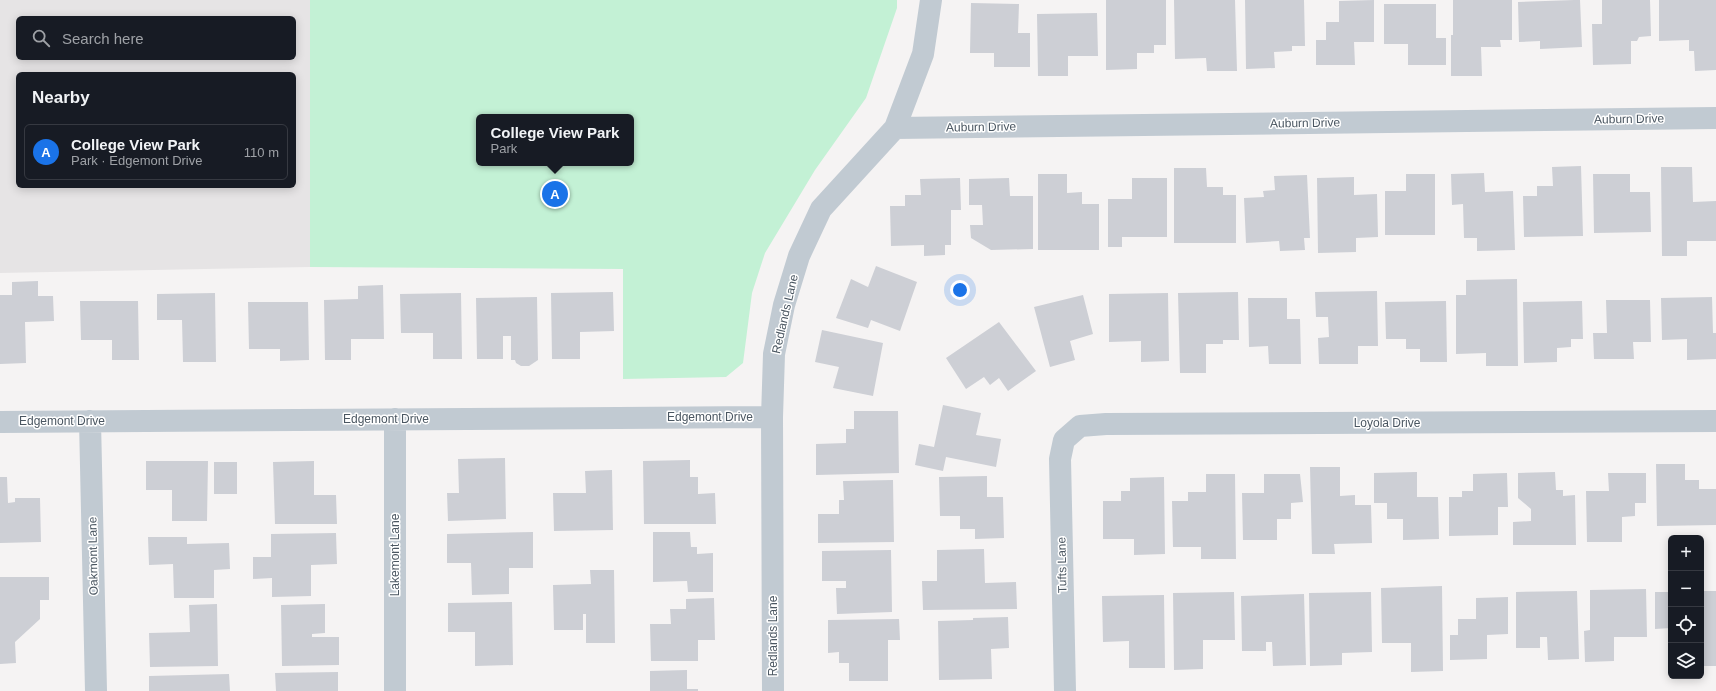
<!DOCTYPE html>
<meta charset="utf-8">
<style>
body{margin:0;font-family:Helvetica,sans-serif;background:#20242c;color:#f1f3f6}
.controls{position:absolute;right:12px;bottom:12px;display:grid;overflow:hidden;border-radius:6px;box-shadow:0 2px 10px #0003}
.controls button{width:36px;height:36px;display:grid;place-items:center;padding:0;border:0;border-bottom:1px solid #363941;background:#171b24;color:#f1f3f6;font:20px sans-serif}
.you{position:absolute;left:960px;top:290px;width:14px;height:14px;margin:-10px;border:3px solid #fff;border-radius:50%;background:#1a73e8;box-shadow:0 0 0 6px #1a73e833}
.badge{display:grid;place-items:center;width:26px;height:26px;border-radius:50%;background:#1a73e8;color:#fff;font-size:13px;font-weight:700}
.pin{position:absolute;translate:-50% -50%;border:2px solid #fff;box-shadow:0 1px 4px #0006}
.popup{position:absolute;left:476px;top:114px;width:158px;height:52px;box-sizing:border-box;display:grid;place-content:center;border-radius:6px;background:#171b24;filter:drop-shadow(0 1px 3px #0005);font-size:13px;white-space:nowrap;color:#9ea1a6}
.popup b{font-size:15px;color:#f1f3f6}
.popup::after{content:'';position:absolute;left:50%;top:100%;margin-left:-8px;border:8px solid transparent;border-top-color:#171b24}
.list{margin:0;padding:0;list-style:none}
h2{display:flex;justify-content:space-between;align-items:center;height:52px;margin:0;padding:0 16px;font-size:17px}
h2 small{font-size:13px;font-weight:400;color:#9ea1a6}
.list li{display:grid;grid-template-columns:26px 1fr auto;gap:12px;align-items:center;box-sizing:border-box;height:56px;margin:0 8px 8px;padding:0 8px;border:1px solid #363941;border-radius:6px}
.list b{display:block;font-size:15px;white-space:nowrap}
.list p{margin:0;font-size:13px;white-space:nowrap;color:#9ea1a6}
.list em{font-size:13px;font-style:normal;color:#9ea1a6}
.icon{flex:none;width:22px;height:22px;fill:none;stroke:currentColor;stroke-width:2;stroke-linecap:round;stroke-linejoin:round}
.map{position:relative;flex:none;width:1716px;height:691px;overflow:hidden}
.search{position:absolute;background:#171b24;box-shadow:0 2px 10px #0003;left:16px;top:16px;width:280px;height:44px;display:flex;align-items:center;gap:10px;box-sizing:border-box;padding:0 14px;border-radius:6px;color:#9ea1a6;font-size:15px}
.panel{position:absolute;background:#171b24;box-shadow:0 2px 10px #0003;left:16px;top:72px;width:280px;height:116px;border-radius:6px}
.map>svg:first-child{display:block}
</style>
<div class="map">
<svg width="1716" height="691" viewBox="0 0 1716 691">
<rect width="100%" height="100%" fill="#f5f3f3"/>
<path fill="#e6e4e5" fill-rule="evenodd" d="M0,0H310V267L0,273ZM18,18H294V58H18ZM18,74H294V186H18Z"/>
<path fill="#c3f1d5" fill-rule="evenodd" d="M310,0H897V8L866,98L815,170L765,253L752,293L743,363L726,377L623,379V269L310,267ZM479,117H631V163H479Z"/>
<path fill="#cdcfd5" d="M1106,0H1166V45H1154V53H1137V69L1106,70Z
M1174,0H1235L1237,71H1207L1206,58L1175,59Z
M1245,0H1304L1305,46H1292V51L1274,52L1275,68L1246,69Z
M1374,0V42H1354L1355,65H1316V40H1326V22H1339V1Z
M1453,0H1512V40H1500L1501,47H1481L1482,76H1451V35H1453Z
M1574,0H1580L1582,47L1540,49V41L1519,42L1518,2Z
M1602,0H1650L1651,36L1639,37L1637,41H1631V64L1593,65L1592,24H1602Z
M1659,0H1716V70L1695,71L1694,51H1689V40L1659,41Z
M971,3L1019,4L1018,33H1030V67H994V53H970Z
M1384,4H1436V38H1446V65H1408V44H1384Z
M1097,13L1098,56H1068V76H1038L1037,14Z
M1581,166L1583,236L1524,237L1523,196H1537V186H1553L1552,167Z
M1661,167H1692L1693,202L1716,201V241H1687V256H1662Z
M1174,168H1206L1207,187H1223V195H1236V243H1174Z
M1484,173L1485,192L1513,191L1515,250L1477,251V238H1464L1463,204L1452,205L1451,174Z
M1038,174H1067V193L1082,192V204H1099V250H1038Z
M1406,174H1435V235H1385V191H1406Z
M1593,174H1630V192H1650L1651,232L1594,233Z
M1307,175L1310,238H1304L1305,250L1280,251L1279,241L1246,243L1244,198L1264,197L1263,191L1275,190L1274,176Z
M1354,177V195L1377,194L1378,237L1356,238V252L1318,253L1317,178Z
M960,178L961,210H951V245H945V255L924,256V245L891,246L890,206H905V195H921L920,179Z
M1009,178L1010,196H1033V249L991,250L971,238L970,225H983L982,205H969V179Z
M1132,178H1167V237H1122V247H1108V199H1132Z
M876,266L917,282L900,331L871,320L868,328L836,318L851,279L868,287Z
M1517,279L1518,366H1486V353L1456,354V295H1466V280Z
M38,281V296H53L54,321L25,322L26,363L0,364V295H12V282Z
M383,285L384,339H351V360H325L324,300L358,299V286Z
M1377,291L1378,346H1358V364H1319L1318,338L1329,337L1328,317H1316L1315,292Z
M613,292L614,331L580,332V359H552L551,293Z
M1238,292L1239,340H1223V344H1206V373H1180L1178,293Z
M215,293L216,362H183L182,320H157V294Z
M461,293L462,359H433V333H401L400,294Z
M1168,293L1169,361L1141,362V341L1109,342V294Z
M1083,295L1093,334L1070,341L1075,360L1050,367L1034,307Z
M537,297L538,360L529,366H521L516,363L515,360H511V336H503V359H477L476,298Z
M1712,297L1713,333H1716V359L1687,360V339L1662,340L1661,298Z
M1248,298H1287V319H1300L1301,364H1269L1268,346L1249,347Z
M1606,300H1650L1651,342H1633L1634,359H1594L1593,333H1607Z
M80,301H138L139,360H112V340H81Z
M1446,301L1447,362H1420V349H1406V339H1386L1385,302Z
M1582,301L1583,339H1571V347L1557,348V362L1524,363L1523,302Z
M248,302H308L309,360L280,361V349H249Z
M999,322L1036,371L1008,391L999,378L990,385L984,377L966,389L946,358Z
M822,330L883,343L873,396L833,388L839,367L815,362Z
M943,405L981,413L976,435L1001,439L996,467L946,457L943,471L915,465L919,444L934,447Z
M854,411H898L899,473L816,475V444L846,443V429H854Z
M505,458L506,519L448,521L447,493H459L458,459Z
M690,460V477H698V494L715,493L716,524H644L643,461Z
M146,461H208L207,521H172V490H146Z
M314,461V495H336L337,524H275L273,462Z
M214,462H237V494H214Z
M1656,464H1685V480H1699V489H1716V525L1657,526Z
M1310,467H1340V496L1355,495V505H1371L1372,543L1334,544L1335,554H1312Z
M612,470L613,530L554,531L553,493H586L585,471Z
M1417,472V497H1438L1439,539L1403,540V519H1387V503H1374V473Z
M1555,472L1556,490H1563V496L1575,495L1576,545H1513V522L1531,521V509L1518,498V473Z
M1507,473L1508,507H1498V535L1449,536V497H1462V491H1473V474Z
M1608,473H1646V503H1635V516L1622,517V542H1587L1586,491H1609Z
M1206,474H1235L1236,559H1201V547H1173L1172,501H1188V492H1206Z
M1264,474H1300L1303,502L1291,503V519H1277V540H1243L1242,493H1264Z
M987,476V497H1003L1004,538L975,539V529H960V516H940L939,477Z
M0,477H7L8,503L15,502V498H40L41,542L0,543Z
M1164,477L1165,554L1134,555V539H1103V501H1121V491H1130V478Z
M893,480L894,542L818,543V514H839V500H844L843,481Z
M533,532V568H509V594L472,595L471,563H447V534Z
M653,532H690L691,547H697V554L713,553V592H688L687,581L653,582Z
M336,533L337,564L311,565V596L272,597V578L253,579V557H271V534Z
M148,537H187V544L229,543L230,569L214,570V598H174L173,564L149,565Z
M984,549L985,583L1016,582L1017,609L923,610L922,581H937V550Z
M891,550L892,612L837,614L836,588H846V581H822V551Z
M590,570H614L615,643H586V614H583V630H554L553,585L591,584Z
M0,577H49V600H40V619L15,642L16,663L0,664Z
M1442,586L1443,671L1411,672V643H1382L1381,588Z
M1646,589L1647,637H1614V661L1585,662L1584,631L1590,630V590Z
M1577,591L1579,659L1548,660L1547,637H1540V648H1516V592Z
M1701,591H1716V666H1701Z
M1234,592L1235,640H1203V669L1174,670L1173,593Z
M1371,592L1372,652L1342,653V665L1310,666L1309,593Z
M1655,592H1671V628L1655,629Z
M1304,594L1306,665L1273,666L1272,642H1266V651H1242L1241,596Z
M1164,595L1165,668H1129V641L1103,642L1102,596Z
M1508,597V634L1487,635V659L1450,660V635H1458V619H1476V598Z
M714,598L715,640H698V661H651L650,624H671L670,609H686V599Z
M512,602L513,665L475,666V632H448V603Z
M217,604L218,666L150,667L149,633L190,632L189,605Z
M325,604V633L312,634V637H339V665L282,666L281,605Z
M1008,617L1009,648L991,649L992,679L939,680L938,621L973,620V618Z
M899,619L900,640H888V681H849V663H839V652L828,653V620Z
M687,670V689H698V691H650V671Z
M338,672V691H276L275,673Z
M229,674L230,691H149V676Z"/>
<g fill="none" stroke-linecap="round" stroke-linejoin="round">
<path stroke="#c1cad2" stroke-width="22" d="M895,128L1716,118
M395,419V691
M90,421L96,691
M0,422L772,417
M773,691L772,417L774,354L784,305L799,256L821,209L895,128L923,54L931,0
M1065,691L1060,459L1064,440L1080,426L1106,424L1716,421"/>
</g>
<g text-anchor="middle" stroke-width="3" stroke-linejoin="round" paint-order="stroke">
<g font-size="12" fill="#4a5661" stroke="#fff">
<text transform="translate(1629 119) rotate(-1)" y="4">Auburn Drive</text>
<text transform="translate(1305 123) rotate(-1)" y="4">Auburn Drive</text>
<text transform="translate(981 127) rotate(-1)" y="4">Auburn Drive</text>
<text transform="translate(785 314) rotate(-77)" y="4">Redlands Lane</text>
<text x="710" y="421">Edgemont Drive</text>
<text x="386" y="423">Edgemont Drive</text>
<text x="62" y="425">Edgemont Drive</text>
<text x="1387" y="427">Loyola Drive</text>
<text transform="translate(395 555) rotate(-90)" y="4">Lakemont Lane</text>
<text transform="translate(93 556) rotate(-91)" y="4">Oakmont Lane</text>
<text transform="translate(1062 565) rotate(-91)" y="4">Tufts Lane</text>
<text transform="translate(773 636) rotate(-90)" y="4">Redlands Lane</text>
</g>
</g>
</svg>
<div class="controls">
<button>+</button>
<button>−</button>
<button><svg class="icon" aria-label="locate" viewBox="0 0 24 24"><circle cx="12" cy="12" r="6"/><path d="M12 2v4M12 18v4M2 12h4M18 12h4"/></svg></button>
<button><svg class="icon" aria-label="layers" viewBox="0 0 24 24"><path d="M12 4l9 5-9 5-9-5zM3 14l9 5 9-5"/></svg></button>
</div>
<div class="you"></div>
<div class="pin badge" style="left:555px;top:194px">A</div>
<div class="popup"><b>College View Park</b>Park</div>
<div class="search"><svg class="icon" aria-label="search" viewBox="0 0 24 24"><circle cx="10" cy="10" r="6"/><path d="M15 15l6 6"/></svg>Search here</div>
<section class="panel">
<h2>Nearby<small></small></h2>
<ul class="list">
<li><span class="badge">A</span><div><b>College View Park</b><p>Park · Edgemont Drive</p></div><em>110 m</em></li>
</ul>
</section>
</div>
